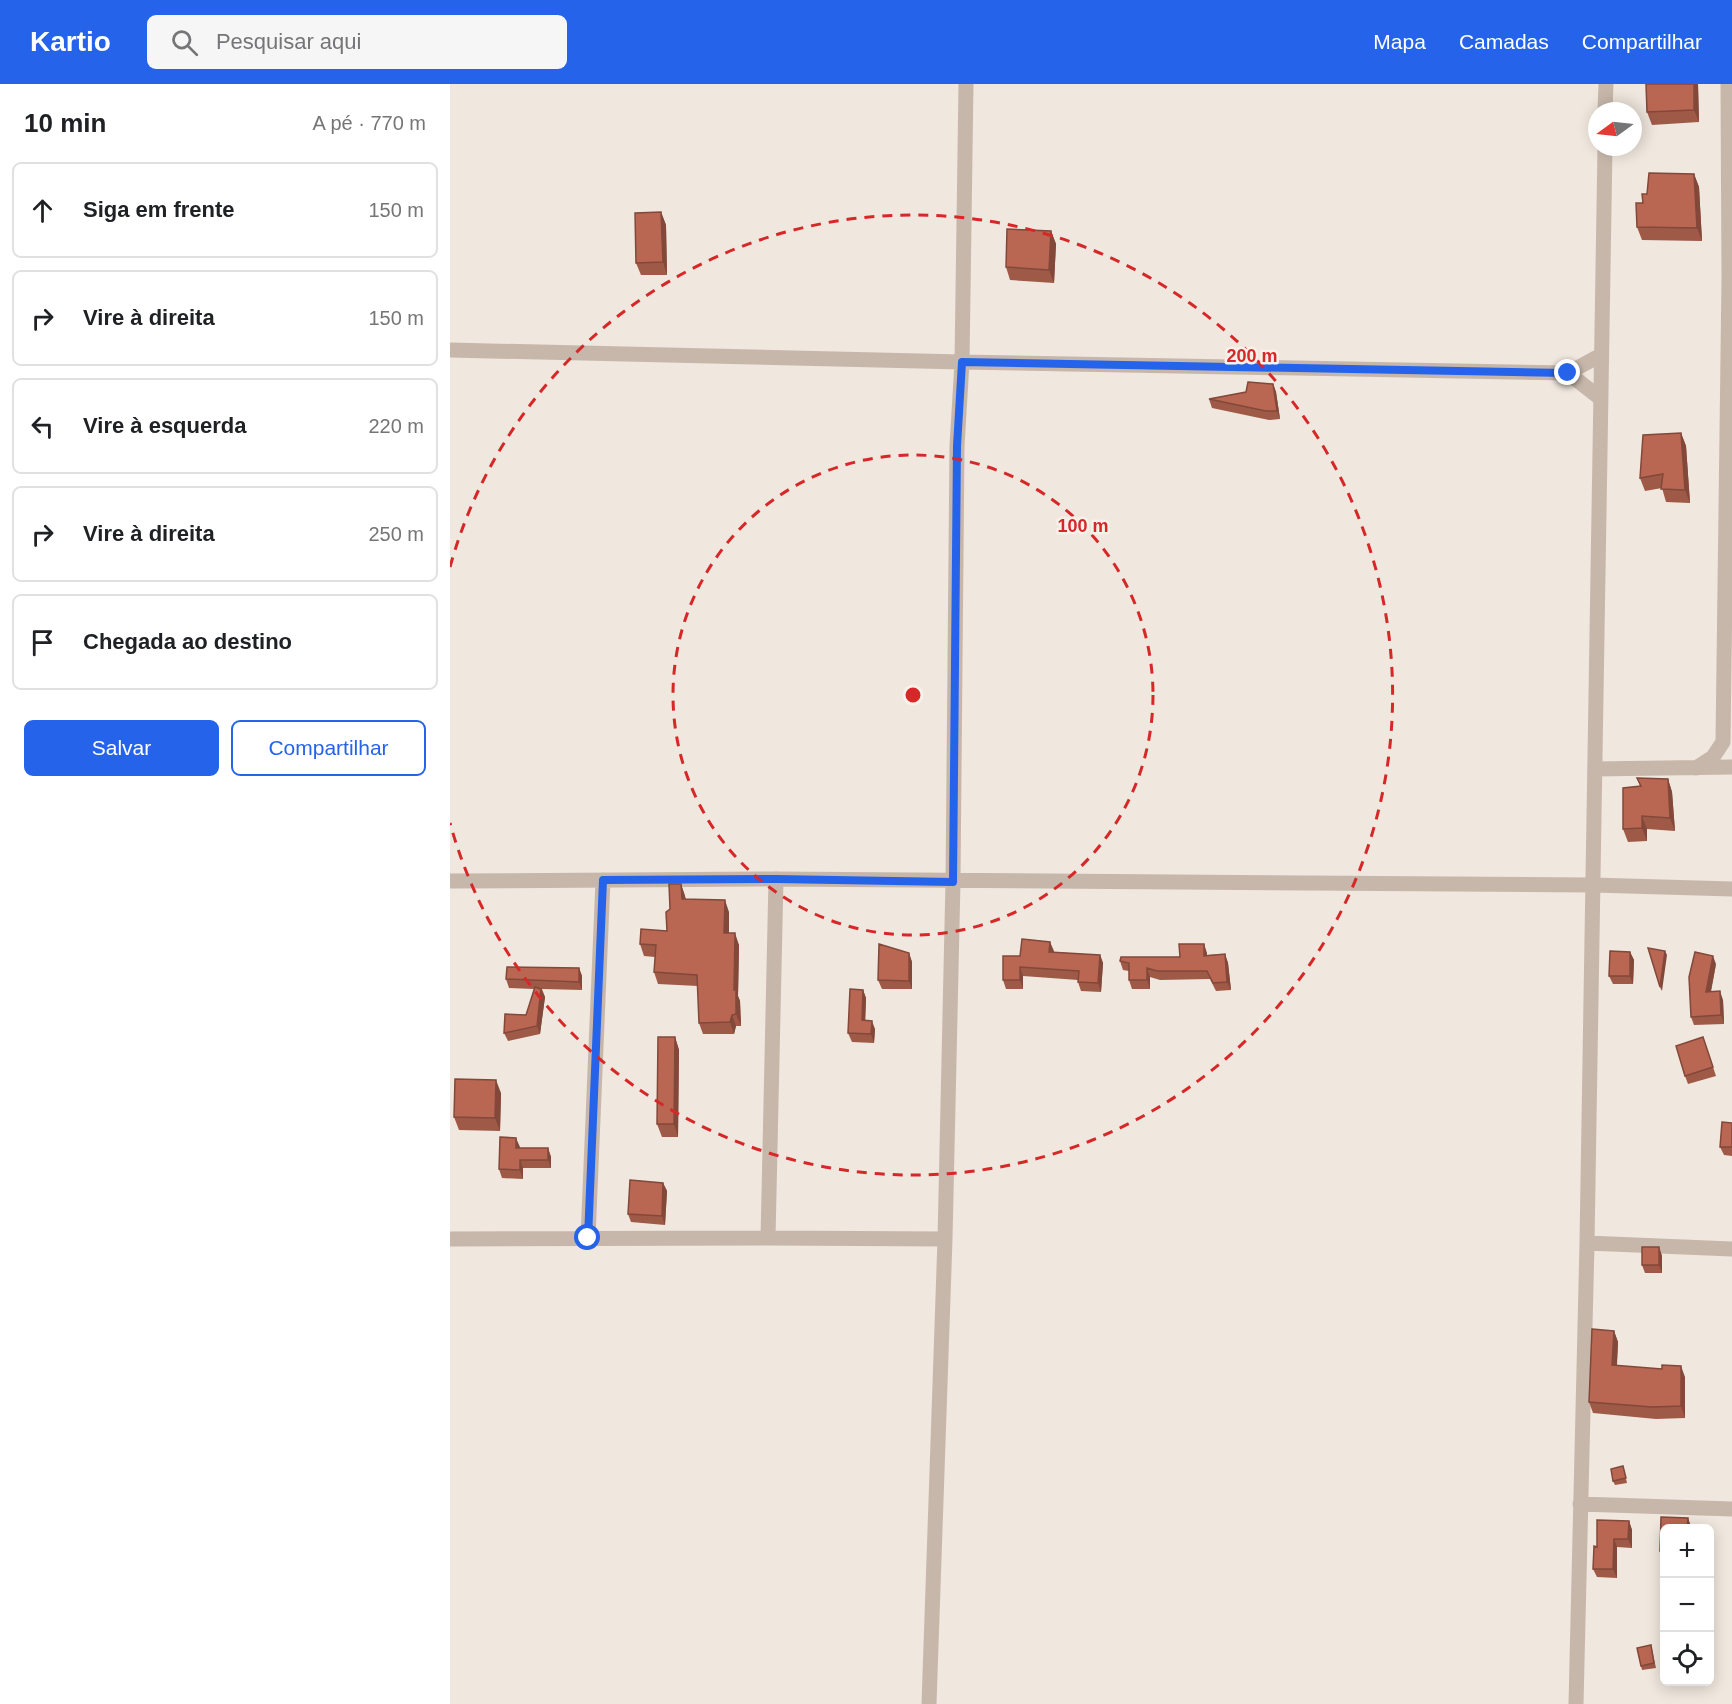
<!DOCTYPE html>
<html lang="pt">
<meta charset="utf-8">
<style>
body{margin:0;font-family:Arial,sans-serif;background:#f6f6f6;color:#202124}
.controls{position:absolute;right:18px;bottom:18px;display:grid;overflow:hidden;border-radius:9px;box-shadow:0 3px 15px #0003}
.controls button{width:54px;height:54px;display:grid;place-items:center;padding:0;border:0;border-bottom:2px solid #e0e0e0;background:#fff;color:#202124;font:30px sans-serif}
.compass{position:absolute;left:1138px;top:18px;width:54px;height:54px;border-radius:50%;background:#fff;box-shadow:0 3px 15px #0003;rotate:255deg}
.stop{position:absolute;width:18px;height:18px;margin:-14px;border:4px solid #2563eb;border-radius:50%;background:#fff}
.stop.end{background:#2563eb;border-color:#fff;box-shadow:0 2px 6px #0008}
.list{margin:0;padding:0;list-style:none}
h2{display:flex;justify-content:space-between;align-items:center;height:78px;margin:0;padding:0 24px;font-size:26px}
h2 small{font-size:20px;font-weight:400;color:#757577}
.list li{display:grid;grid-template-columns:39px 1fr auto;gap:18px;align-items:center;box-sizing:border-box;height:96px;margin:0 12px 12px;padding:0 12px;border:2px solid #e0e0e0;border-radius:9px}
.list b{display:block;font-size:22px;white-space:nowrap}
.list em{font-size:20px;font-style:normal;color:#757577}
.actions{display:flex;gap:12px;padding:18px 24px}
.actions a{flex:1;padding:14px 0;border:2px solid #2563eb;border-radius:9px;text-align:center;font-size:21px;color:#2563eb}
.actions .main{background:#2563eb;color:#fff}
.icon{flex:none;width:33px;height:33px;fill:none;stroke:currentColor;stroke-width:2;stroke-linecap:round;stroke-linejoin:round}
.map{position:relative;flex:none;width:1282px;height:1620px;overflow:hidden}
header{display:flex;align-items:center;gap:36px;box-sizing:border-box;height:84px;padding:0 30px;background:#2563eb;color:#fff}
header strong{font-size:28px}
nav{display:flex;gap:33px;margin-inline-start:auto;font-size:21px}
.search{width:420px;height:54px;background:#f6f6f6;display:flex;align-items:center;gap:15px;box-sizing:border-box;padding:0 21px;border-radius:9px;color:#757577;font-size:22px}
main{display:flex}
aside{flex:1;background:#fff}
.map>svg:first-child{display:block}
</style>
<header>
<strong>Kartio</strong>
<div class="search"><svg class="icon" aria-label="search" viewBox="0 0 24 24"><circle cx="10" cy="10" r="6"/><path d="M15 15l6 6"/></svg>Pesquisar aqui</div>
<nav><a>Mapa</a><a>Camadas</a><a>Compartilhar</a></nav>
</header>
<main>
<aside>
<h2>10 min<small>A pé · 770 m</small></h2>
<ul class="list">
<li><svg class="icon" aria-label="ahead" viewBox="0 0 24 24"><path d="M12 20V5M6 11l6-6 6 6"/></svg><div><b>Siga em frente</b></div><em>150 m</em></li>
<li><svg class="icon" aria-label="right" viewBox="0 0 24 24"><path d="M7 20v-9h11M14 6l5 5-5 5"/></svg><div><b>Vire à direita</b></div><em>150 m</em></li>
<li><svg class="icon" aria-label="left" viewBox="0 0 24 24"><path d="M17 20v-9H6M10 6l-5 5 5 5"/></svg><div><b>Vire à esquerda</b></div><em>220 m</em></li>
<li><svg class="icon" aria-label="right" viewBox="0 0 24 24"><path d="M7 20v-9h11M14 6l5 5-5 5"/></svg><div><b>Vire à direita</b></div><em>250 m</em></li>
<li><svg class="icon" aria-label="arrive" viewBox="0 0 24 24"><path d="M6 21V4h12l-3 4 3 4H6"/></svg><div><b>Chegada ao destino</b></div></li>
</ul>
<div class="actions"><a class="main">Salvar</a><a>Compartilhar</a></div>
</aside>
<div class="map">
<svg width="1282" height="1620" viewBox="0 0 1282 1620">
<rect width="100%" height="100%" fill="#f0e7de"/>
<g fill="none" stroke-linecap="round" stroke-linejoin="round">
<path stroke="#c7b7ab" stroke-width="15" d="M1155,27L1156,0
M0,266L512,278L1118,289L1151,271
M1118,289L1150,314
M1246,684L1263,673L1273,658L1279,194L1278,0
M1145,685L1282,683
M0,797L326,795L1143,801L1282,805
M138,1154L153,796
M318,1154L326,795
M0,1155L318,1154L495,1155
M1137,1159L1282,1165
M1130,1420L1282,1425
M479,1620L495,1155L503,797L507,362L512,278L516,0
M1126,1620L1137,1159L1155,63"/>
</g>
<path fill="#9f5947" d="M1196,0H1248L1249,38L1202,41L1197,28Z
M1244,90L1249,103L1252,157L1192,156L1187,143L1193,119Z
M211,128L216,141L217,191H191L186,179Z
M601,147L606,160L604,199L560,196L556,183Z
M823,300L826,308L830,335L819,336L762,324L759,315L796,308Z
M1231,349L1236,362L1240,419L1216,418L1212,404L1195,407L1190,394Z
M1187,694L1218,695L1222,708L1225,747L1197,745V757L1178,758L1173,745L1190,702Z
M231,800L236,815L279,828V849L289,861L288,912L290,917L291,942H286L284,950H253L249,939L248,902L208,900L204,888L205,873L194,872L190,860L217,847L220,825Z
M600,858L603,868L650,871L653,879L651,908L631,907L628,898V896L573,892V905H556L553,896L570,872Z
M754,860L757,871L775,870L778,879L781,906L766,907L760,895L710,896L700,893V905H682L679,896V887L673,886L670,877L730,873Z
M1180,868L1184,876L1183,900H1163L1159,892Z
M459,869L462,878V905H432L428,896Z
M1266,880L1261,908L1273,916L1274,940L1244,941L1241,933Z
M129,884L132,892V906L92,905L95,913L90,950L58,957L54,949L76,931L84,905L59,904L56,895Z
M413,906L416,914L415,936L425,945L424,959L402,958L398,949Z
M225,953L229,966L228,1053H212L207,1040Z
M1256,962L1266,992L1238,1000L1235,992Z
M51,1009L50,1047L9,1046L4,1033Z
M1282,1039V1072L1274,1071L1270,1063Z
M66,1054L69,1064H98L101,1073V1084H73V1095L52,1094L49,1085Z
M213,1099L217,1107L215,1141L181,1138L178,1130Z
M1209,1163L1212,1172V1189H1195L1192,1181Z
M1164,1247L1168,1258L1167,1282L1235,1293V1334L1206,1335L1143,1329L1139,1318Z
M1173,1382L1177,1399L1165,1401L1163,1397Z
M1211,1433L1238,1434L1241,1443V1444H1215V1476H1213L1210,1467Z
M1179,1437L1182,1446V1464L1167,1463V1494L1147,1493L1143,1485L1147,1463Z
M1201,1561L1206,1584L1192,1586L1191,1582Z"/>
<path fill="#82483a" d="M1244,0H1248L1249,38L1244,26Z
M1244,90L1249,103L1252,157L1247,144Z
M211,128L216,141L217,191L213,178Z
M601,147L606,160L604,199L599,186Z
M823,300L826,308L830,335L827,327Z
M1231,349L1236,362L1240,419L1235,406Z
M1218,695L1222,708L1225,747L1220,734Z
M1192,732L1197,745V757L1192,744Z
M231,800L235,812L236,827L232,815Z
M275,816L279,828V861L274,849Z
M285,849L289,861L288,912L290,917L291,942L286,930L284,906Z
M600,858L604,867L603,876L599,868Z
M754,860L757,869V880L754,872Z
M1215,867L1217,871L1212,907L1210,903Z
M1180,868L1184,876L1183,900L1180,892Z
M459,869L462,878V905L459,897Z
M775,870L778,879L781,906L777,898Z
M650,871L653,879L651,908L648,899Z
M1263,872L1266,880L1259,916L1256,908Z
M570,883L573,892V905L570,896Z
M129,884L132,892V906L129,898Z
M697,884L700,893V905L697,896Z
M91,905L95,913L90,950L87,942Z
M413,906L416,914L415,945L412,936Z
M1270,907L1273,916L1274,940L1271,931Z
M282,931L286,942L284,950L280,938Z
M422,937L425,945L424,959L421,950Z
M225,953L229,966L228,1053L224,1040Z
M46,996L51,1009L50,1047L45,1034Z
M66,1054L70,1063L69,1072L66,1064Z
M98,1064L101,1073V1084L98,1076Z
M70,1076L73,1084V1095L70,1086Z
M213,1099L217,1107L215,1141L212,1132Z
M1209,1163L1212,1172V1189L1209,1181Z
M1164,1247L1168,1258L1166,1293L1162,1281Z
M1231,1282L1235,1293V1334L1231,1322Z
M1238,1434L1241,1443V1444H1237Z
M1179,1437L1182,1446V1464L1178,1455Z
M1164,1455L1167,1463V1494L1163,1485Z"/>
<path fill="#b96753" stroke="#82483a" stroke-width="1.5" d="M1196,0H1244V26L1197,28Z
M1199,89L1244,90L1247,144L1187,143L1186,119H1193L1192,110H1197Z
M211,128L213,178L186,179L185,129Z
M557,145L601,147L599,186L556,183Z
M798,298L823,300L827,327H816L759,315L796,308Z
M1231,349L1235,406L1211,405L1213,390L1190,394L1193,351Z
M1187,694L1218,695L1220,734L1192,732V744L1173,745V704L1191,702Z
M219,800H231L232,815L275,816L274,849H285L284,906H286V930L282,931L280,938L249,939L247,891L204,888L206,861L190,860L191,845L217,847L216,828L220,825Z
M572,855L600,858L599,868L650,871L648,899L628,898L629,887L570,883V896H553V872H570Z
M429,860L459,869V897L428,896Z
M729,860H754V872L775,870L777,898L763,899L757,887H707L697,884V896H679V879L670,877L671,873H730Z
M1198,864L1215,867L1210,903Z
M1160,867L1180,868V892H1159Z
M1245,868L1263,872L1256,908L1270,907L1271,931L1241,933L1239,893Z
M57,883L129,884V898L56,895Z
M85,903L91,905L87,942L54,949L55,930L76,931Z
M400,905L413,906L412,936L422,937L421,950L398,949Z
M208,953H225L224,1040H207Z
M1253,953L1263,983L1235,992L1226,962Z
M5,995L46,996L45,1034L4,1033Z
M1272,1038L1282,1039V1063H1270Z
M50,1053L66,1054V1064H98V1076H70V1086L49,1085Z
M180,1096L213,1099L212,1132L178,1130Z
M1192,1163H1209V1181H1192Z
M1142,1245L1164,1247L1162,1281L1212,1285V1281L1231,1282V1322L1202,1323L1139,1318Z
M1173,1382L1176,1394L1163,1397L1161,1385Z
M1211,1433L1238,1434L1237,1444H1215V1467H1210Z
M1147,1436L1179,1437L1178,1455H1164L1163,1485H1143L1144,1462L1147,1463Z
M1201,1561L1204,1579L1191,1582L1187,1564Z"/>
<g fill="none" stroke-linecap="round" stroke-linejoin="round">
<path stroke="#2563eb" stroke-width="8" d="M138,1154L153,796L326,795L503,798L507,362L512,278L1118,289"/>
</g>
<g fill="none" stroke="#d62828" stroke-width="3" stroke-dasharray="10 8">
<circle cx="463" cy="611" r="240"/>
<path d="M0 483A480 480 0 1 1 0 739"/>
</g>
<circle cx="463" cy="611" r="9" fill="#d62828" stroke="#f8f1ea" stroke-width="3"/>
<g font-size="18" text-anchor="middle" font-weight="bold" fill="#d62828" stroke="#f8f1ea" stroke-width="5" stroke-linejoin="round" paint-order="stroke">
<text x="802" y="278">200 m</text>
<text x="633" y="448">100 m</text>
</g>
</svg>
<div class="controls">
<button>+</button>
<button>−</button>
<button><svg class="icon" aria-label="locate" viewBox="0 0 24 24"><circle cx="12" cy="12" r="6"/><path d="M12 2v4M12 18v4M2 12h4M18 12h4"/></svg></button>
</div>
<svg class="compass" viewBox="-18 -18 36 36"><path d="M0-13l5 13h-10z" fill="#e53935"/><path d="M0 13l5-13h-10z" fill="#757577"/></svg>
<div class="stop" style="left:138px;top:1154px"></div>
<div class="stop end" style="left:1118px;top:289px"></div>
</div>
</main>
